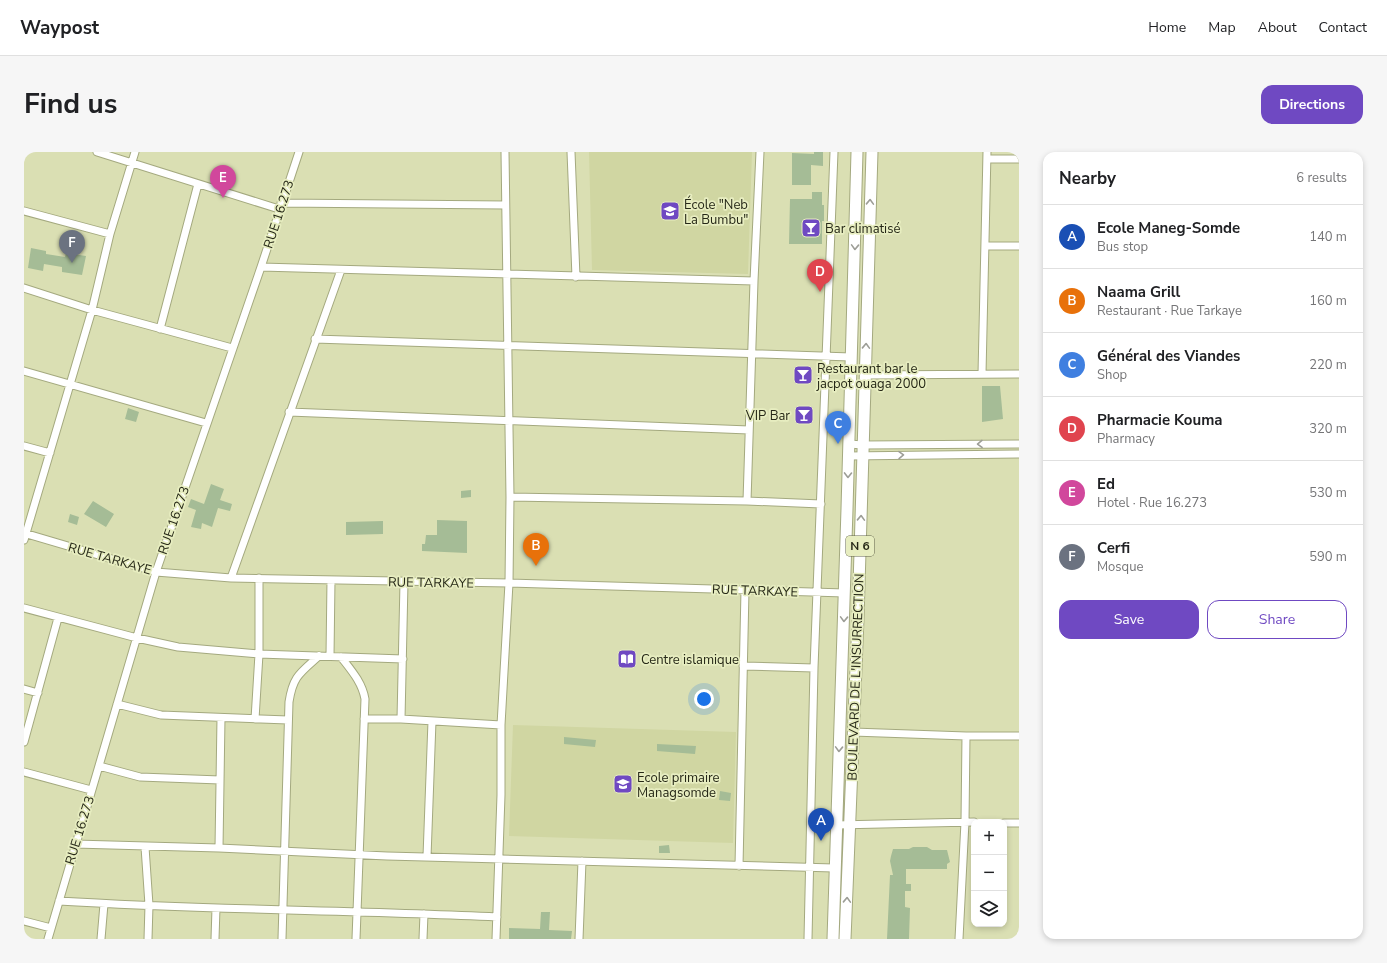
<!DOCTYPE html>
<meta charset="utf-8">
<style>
body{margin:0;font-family:"Nunito Sans",sans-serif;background:#f6f6f6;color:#202124}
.controls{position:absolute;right:12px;bottom:12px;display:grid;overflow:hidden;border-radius:8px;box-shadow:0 2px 6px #0003}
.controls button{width:36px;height:36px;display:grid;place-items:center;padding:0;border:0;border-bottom:1px solid #e0e0e0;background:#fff;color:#202124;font:20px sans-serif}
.you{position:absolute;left:680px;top:547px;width:14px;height:14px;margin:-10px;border:3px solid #fff;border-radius:50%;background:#1a73e8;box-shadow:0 0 0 6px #1a73e833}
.badge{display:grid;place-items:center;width:26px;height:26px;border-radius:50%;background:#6f49c2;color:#fff;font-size:13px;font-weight:700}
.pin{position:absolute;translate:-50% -33px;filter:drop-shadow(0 1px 2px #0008)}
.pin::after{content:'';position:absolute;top:21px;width:14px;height:12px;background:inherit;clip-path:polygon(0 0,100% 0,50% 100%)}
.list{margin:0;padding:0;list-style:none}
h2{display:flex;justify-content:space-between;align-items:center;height:52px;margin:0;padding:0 16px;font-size:17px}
h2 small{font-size:13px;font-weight:400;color:#757577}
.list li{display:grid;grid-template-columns:26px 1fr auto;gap:12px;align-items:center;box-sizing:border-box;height:64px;padding:0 16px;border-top:1px solid #e0e0e0}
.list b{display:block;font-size:15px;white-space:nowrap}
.list p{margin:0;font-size:13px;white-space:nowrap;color:#757577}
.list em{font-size:13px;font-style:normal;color:#757577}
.actions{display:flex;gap:8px;padding:12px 16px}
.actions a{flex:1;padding:9px 0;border:1px solid #6f49c2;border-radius:12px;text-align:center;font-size:14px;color:#6f49c2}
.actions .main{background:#6f49c2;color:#fff}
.icon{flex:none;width:22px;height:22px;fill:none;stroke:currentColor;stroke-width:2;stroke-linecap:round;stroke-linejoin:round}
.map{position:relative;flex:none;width:995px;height:787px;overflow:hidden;border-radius:12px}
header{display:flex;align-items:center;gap:24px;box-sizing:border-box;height:56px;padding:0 20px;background:#fff;border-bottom:1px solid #e0e0e0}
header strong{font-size:19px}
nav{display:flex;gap:22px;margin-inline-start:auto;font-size:14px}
.intro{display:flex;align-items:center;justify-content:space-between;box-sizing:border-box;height:96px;padding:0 24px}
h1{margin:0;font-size:28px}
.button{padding:10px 18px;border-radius:12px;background:#6f49c2;color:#fff;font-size:14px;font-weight:700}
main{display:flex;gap:24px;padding:0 24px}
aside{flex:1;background:#fff;border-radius:12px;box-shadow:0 2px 6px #0003}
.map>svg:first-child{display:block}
</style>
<header>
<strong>Waypost</strong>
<nav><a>Home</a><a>Map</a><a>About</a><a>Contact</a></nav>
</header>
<div class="intro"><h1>Find us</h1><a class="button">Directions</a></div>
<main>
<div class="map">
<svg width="995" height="787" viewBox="0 0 995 787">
<rect width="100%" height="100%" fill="#dadfb3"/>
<path fill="#d0d6a2" d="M565,0H728L724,122L568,118Z
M489,573L712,580L709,691L485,684Z"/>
<path fill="#a5bc96" d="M790,0H799V14L787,13V33H768V1L790,2Z
M788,40H798V53H800V69H798V92H765L766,47H788Z
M7,96L22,99V102L41,105L42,101L62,104L58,123L38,120V115L20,112L19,119L4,116Z
M958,234H976L979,267L958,270Z
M104,256L115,260L112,270L101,267Z
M187,332L200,337L196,348L208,352L206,359L194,356L188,375L178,371L177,377L167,375L172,358L164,355L167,347L180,352Z
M447,338V345L437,346V339Z
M69,349L90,362L82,375L60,362Z
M46,362L55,365L53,373L44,370Z
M413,368L443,369V401L398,399V392H401L402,383H413Z
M359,369V382L322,383V370Z
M540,585L572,588L571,595L540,592Z
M633,592L672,594L671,602L633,599Z
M696,639L707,641L706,649L695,648Z
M645,693L646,701H635V694Z
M889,695H903L908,698H923L926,710L923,712V717H882V732H887V739H881V755L886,756L885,787H863L866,723H869L866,709L867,704L869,697H885Z
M517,760H526L525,778L548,779L547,787H485V776L516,777Z"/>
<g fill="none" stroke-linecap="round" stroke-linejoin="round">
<g stroke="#a4a97f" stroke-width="9">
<path id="street" d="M73,0L255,57
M547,0L552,125
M963,7H995
M257,51L481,53
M0,59L86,82
M961,94H995
M237,115L730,129
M0,136L68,158L208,196
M136,177L174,32
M291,187L827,205
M0,219L182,271
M958,222L963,0
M841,223L995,222
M265,260L725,278
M825,292L839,293L995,292
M0,294L26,301
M824,304L995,302
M486,345L723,349L797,352
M723,349L730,129L736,0
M0,381L132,420L207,426L485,431L821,441
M0,388L68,158L86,82L111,0
M207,426L317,118
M0,456L113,486L154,495L235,502L379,507
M306,504L307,428
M317,505C327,518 338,530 341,547L332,787
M719,514L790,516
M0,537L14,541
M93,552L137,563L264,568
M231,567L235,502V426
M340,567H377L477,573
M377,567L380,430
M829,580L942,584H995
M0,590L34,466
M75,614L116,625L196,628
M0,620L67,638
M980,671H995
M812,673L950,670
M51,692L195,696L363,704L810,716
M121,695L125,753L124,787
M195,696L197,566
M403,705L408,569
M715,714L721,438
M35,749C180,758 327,758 473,765
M0,769L27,776
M24,787L132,420L237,115L275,0
M77,787L80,752
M191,787L192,756
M258,787L265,550C269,524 276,521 295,504
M399,787L400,762
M472,787L477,643V573L485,431L486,345L481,0
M555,787L558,709
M784,787L790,516L810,0
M935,787L941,670L942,584"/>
</g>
<g stroke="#a4a97f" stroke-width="13">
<path id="primary" d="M809,787L823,357L833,0
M821,787L834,467L848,0"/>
</g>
<use href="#street" stroke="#fff" stroke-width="7"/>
<use href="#primary" stroke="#fff" stroke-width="11"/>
</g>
<defs><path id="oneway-chevron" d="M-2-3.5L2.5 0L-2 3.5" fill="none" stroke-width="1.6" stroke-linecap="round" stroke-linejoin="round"/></defs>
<g stroke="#9d9e97">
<use href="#oneway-chevron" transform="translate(846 50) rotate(-88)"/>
<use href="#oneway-chevron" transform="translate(831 95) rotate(92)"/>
<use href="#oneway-chevron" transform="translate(842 194) rotate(-88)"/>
<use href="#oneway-chevron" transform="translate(956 292) rotate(179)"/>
<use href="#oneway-chevron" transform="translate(877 303) rotate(-1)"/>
<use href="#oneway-chevron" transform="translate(824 323) rotate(91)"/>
<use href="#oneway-chevron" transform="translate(837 366) rotate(-88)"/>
<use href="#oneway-chevron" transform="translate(820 467) rotate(92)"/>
<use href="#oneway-chevron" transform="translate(815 597) rotate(92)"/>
<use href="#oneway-chevron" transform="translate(823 748) rotate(-88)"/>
</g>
<defs>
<g id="school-square" transform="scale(1)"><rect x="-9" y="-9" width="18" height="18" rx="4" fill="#6f49c2" stroke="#e7edc0"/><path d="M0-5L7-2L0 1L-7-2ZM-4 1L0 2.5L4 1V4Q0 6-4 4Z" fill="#fff"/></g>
<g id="bar-square" transform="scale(1)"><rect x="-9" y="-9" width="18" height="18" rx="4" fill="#6f49c2" stroke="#e7edc0"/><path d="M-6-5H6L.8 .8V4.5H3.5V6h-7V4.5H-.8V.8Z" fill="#fff"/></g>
<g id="library-square" transform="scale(1)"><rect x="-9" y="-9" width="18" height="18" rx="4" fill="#6f49c2" stroke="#e7edc0"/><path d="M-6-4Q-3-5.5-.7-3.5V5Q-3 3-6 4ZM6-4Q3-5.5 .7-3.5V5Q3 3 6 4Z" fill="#fff"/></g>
</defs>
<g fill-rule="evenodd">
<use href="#school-square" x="646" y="59"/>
<use href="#bar-square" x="787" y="76"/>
<use href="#bar-square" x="779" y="223"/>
<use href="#bar-square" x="780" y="263"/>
<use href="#library-square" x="603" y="507"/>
<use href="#school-square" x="599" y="632"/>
</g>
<g text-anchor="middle" stroke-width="3.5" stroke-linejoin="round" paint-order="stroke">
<rect fill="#e7edc0" stroke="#60634a" stroke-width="1" x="822" y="384" width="28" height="20" rx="3"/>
<g font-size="12" font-weight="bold" fill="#262817">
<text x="836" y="398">N 6</text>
</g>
<g font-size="13" fill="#262817" stroke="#e7edc0" text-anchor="start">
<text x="660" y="57">École "Neb<tspan x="660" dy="15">La Bumbu"</tspan></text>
<text x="801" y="81">Bar climatisé</text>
<text x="793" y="221">Restaurant bar le<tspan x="793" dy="15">jacpot ouaga 2000</tspan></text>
<text x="766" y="268" text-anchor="end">VIP Bar</text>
<text x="617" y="512">Centre islamique</text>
<text x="613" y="630">Ecole primaire<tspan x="613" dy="15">Managsomde</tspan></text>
</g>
<g font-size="13" fill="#262817" stroke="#e7edc0">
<text transform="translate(254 62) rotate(-72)" y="5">RUE 16.273</text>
<text transform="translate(149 368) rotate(-71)" y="5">RUE 16.273</text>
<text transform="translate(86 406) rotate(16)" y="5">RUE TARKAYE</text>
<text transform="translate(407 430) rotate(1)" y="5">RUE TARKAYE</text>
<text transform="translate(731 438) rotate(2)" y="5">RUE TARKAYE</text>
<text transform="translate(831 525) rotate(-88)" y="5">BOULEVARD DE L'INSURRECTION</text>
<text transform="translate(55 678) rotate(-73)" y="5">RUE 16.273</text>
</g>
</g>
</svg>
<div class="controls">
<button>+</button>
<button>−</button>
<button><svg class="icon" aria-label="layers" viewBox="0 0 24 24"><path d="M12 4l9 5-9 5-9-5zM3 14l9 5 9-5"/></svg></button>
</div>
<div class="you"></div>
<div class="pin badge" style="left:797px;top:689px;background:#1a4fb4">A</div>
<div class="pin badge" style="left:512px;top:414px;background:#e8710a">B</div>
<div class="pin badge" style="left:814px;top:292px;background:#3f7fe0">C</div>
<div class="pin badge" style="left:796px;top:140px;background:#e0444e">D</div>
<div class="pin badge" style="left:199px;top:46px;background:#d1479c">E</div>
<div class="pin badge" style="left:48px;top:111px;background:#6b7280">F</div>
</div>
<aside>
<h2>Nearby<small>6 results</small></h2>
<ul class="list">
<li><span class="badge" style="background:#1a4fb4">A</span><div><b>Ecole Maneg-Somde</b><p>Bus stop</p></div><em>140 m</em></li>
<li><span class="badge" style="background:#e8710a">B</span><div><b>Naama Grill</b><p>Restaurant · Rue Tarkaye</p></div><em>160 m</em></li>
<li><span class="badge" style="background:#3f7fe0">C</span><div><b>Général des Viandes</b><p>Shop</p></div><em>220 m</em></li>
<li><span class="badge" style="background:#e0444e">D</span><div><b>Pharmacie Kouma</b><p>Pharmacy</p></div><em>320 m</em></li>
<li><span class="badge" style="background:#d1479c">E</span><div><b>Ed</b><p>Hotel · Rue 16.273</p></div><em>530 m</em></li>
<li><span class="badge" style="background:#6b7280">F</span><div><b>Cerfi</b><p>Mosque</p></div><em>590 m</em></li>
</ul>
<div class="actions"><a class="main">Save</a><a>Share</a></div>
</aside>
</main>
